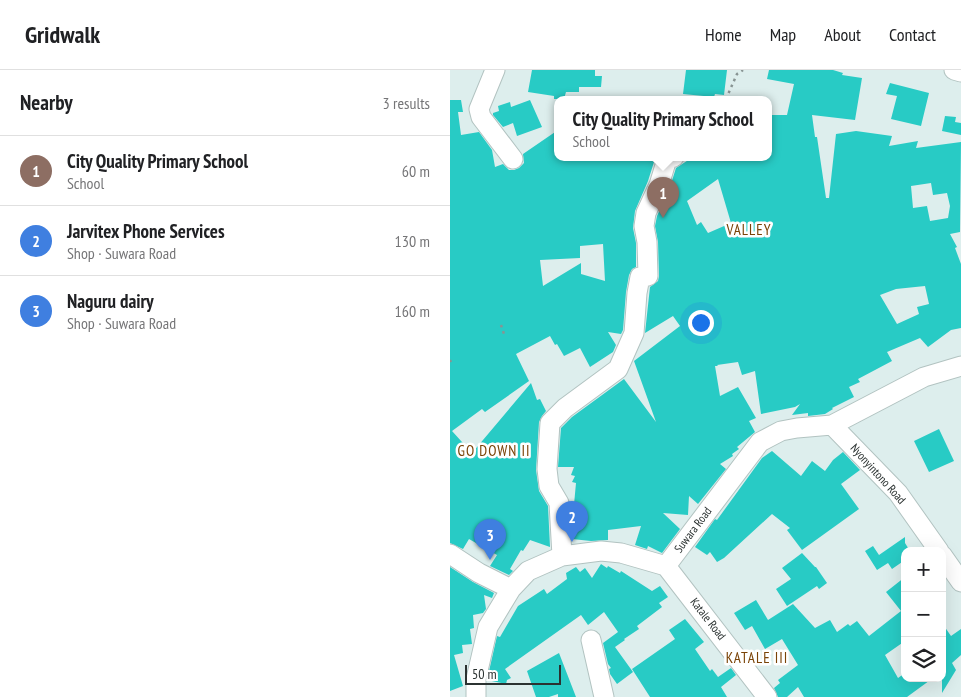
<!DOCTYPE html>
<meta charset="utf-8">
<style>
body{margin:0;font-family:"PT Sans Narrow",sans-serif;background:#f6f6f6;color:#202124}
.controls{position:absolute;right:15px;bottom:15px;display:grid;overflow:hidden;border-radius:10px;box-shadow:0 5px 20px #0002}
.controls button{width:45px;height:45px;display:grid;place-items:center;padding:0;border:0;border-bottom:1px solid #e0e0e0;background:#fff;color:#202124;font:25px sans-serif}
.scale{position:absolute;left:15px;bottom:12px;width:96px;box-sizing:border-box;padding-left:5px;border:2px solid #2b3231;border-top:0;font-size:14px;line-height:18px;white-space:nowrap;color:#2b3231;-webkit-text-stroke:4px #fff;paint-order:stroke}
.you{position:absolute;left:250px;top:252px;width:18px;height:18px;margin:-12px;border:4px solid #fff;border-radius:50%;background:#1a73e8;box-shadow:0 0 0 8px #1a73e833}
.badge{display:grid;place-items:center;width:32px;height:32px;border-radius:50%;background:#ab6c33;color:#fff;font-size:16px;font-weight:700}
.pin{position:absolute;translate:-50% -41px;filter:drop-shadow(0 1px 2px #0008)}
.pin::after{content:'';position:absolute;top:26px;width:18px;height:15px;background:inherit;clip-path:polygon(0 0,100% 0,50% 100%)}
.popup{position:absolute;left:104px;top:26px;width:218px;height:65px;box-sizing:border-box;display:grid;place-content:center;border-radius:10px;background:#fff;filter:drop-shadow(0 1px 4px #0005);font-size:16px;white-space:nowrap;color:#757577}
.popup b{font-size:19px;color:#202124}
.popup::after{content:'';position:absolute;left:50%;top:100%;margin-left:-10px;border:10px solid transparent;border-top-color:#fff}
.list{margin:0;padding:0;list-style:none}
h2{display:flex;justify-content:space-between;align-items:center;height:65px;margin:0;padding:0 20px;font-size:21px}
h2 small{font-size:16px;font-weight:400;color:#757577}
.list li{display:grid;grid-template-columns:32px 1fr auto;gap:15px;align-items:center;box-sizing:border-box;height:70px;padding:0 20px;border-top:1px solid #e0e0e0}
.list b{display:block;font-size:19px;white-space:nowrap}
.list p{margin:0;font-size:16px;white-space:nowrap;color:#757577}
.list em{font-size:16px;font-style:normal;color:#757577}
.icon{flex:none;width:28px;height:28px;fill:none;stroke:currentColor;stroke-width:2;stroke-linecap:round;stroke-linejoin:round}
.map{position:relative;flex:none;width:511px;height:627px;overflow:hidden}
header{display:flex;align-items:center;gap:30px;box-sizing:border-box;height:70px;padding:0 25px;background:#fff;border-bottom:1px solid #e0e0e0}
header strong{font-size:24px}
nav{display:flex;gap:28px;margin-inline-start:auto;font-size:18px}
main{display:flex}
aside{flex:1;background:#fff}
.map>svg:first-child{display:block}
</style>
<header>
<strong>Gridwalk</strong>
<nav><a>Home</a><a>Map</a><a>About</a><a>Contact</a></nav>
</header>
<main>
<aside>
<h2>Nearby<small>3 results</small></h2>
<ul class="list">
<li><span class="badge" style="background:#8d6e63">1</span><div><b>City Quality Primary School</b><p>School</p></div><em>60 m</em></li>
<li><span class="badge" style="background:#3f7fe0">2</span><div><b>Jarvitex Phone Services</b><p>Shop · Suwara Road</p></div><em>130 m</em></li>
<li><span class="badge" style="background:#3f7fe0">3</span><div><b>Naguru dairy</b><p>Shop · Suwara Road</p></div><em>160 m</em></li>
</ul>
</aside>
<div class="map">
<svg width="511" height="627" viewBox="0 0 511 627">
<rect width="100%" height="100%" fill="#ddeeed"/>
<path fill="#28cbc5" fill-rule="evenodd" d="M82,0H145V6H152L151,17H129V22H116L114,29H104V26L78,22Z
M236,0H277L274,25L265,24L264,27L233,24Z
M319,0H383L393,3L392,5L412,8L405,50L362,45L365,67H367L376,128H379L386,64L406,61L442,66L439,76L468,71L466,78L511,72L510,162L500,164L507,177L505,178L511,194V258L501,260L478,277L470,268L437,282L442,291L408,309L410,312L399,317L404,327L382,338L383,339L375,344L358,346V343L342,345L350,334L345,337L311,344L305,301L292,305L288,292L267,295L268,296H265L270,326L288,317L306,348L299,351L305,362L287,377L289,379L282,384L283,386L270,394L276,399L248,434L239,426L238,445L213,443L230,459L212,483L198,476L197,479L185,475L191,456L158,460V470L141,471L122,469V456L126,413L122,412L125,406L121,405L124,397H108L111,358L122,347L174,309L206,352L184,291L230,256L223,246L195,263L200,217L208,211L209,206L208,172L205,156L207,146L219,120L226,98L243,87H318V50L320,45H337L344,14L317,9ZM268,109L281,153L258,163L251,152L247,155L237,131ZM481,113L483,125L497,123L500,136L498,148L480,151L477,136L463,138L461,116ZM475,216L479,234L467,237L469,244L447,254L430,225L446,219Z
M440,13L479,23L471,56L441,49L447,26L436,24Z
M0,30H11L13,42H8L11,65L29,62L42,80L45,97L53,94L59,100H64L69,98L74,93L73,84L108,60V87H195L204,92L198,111L185,141L183,158L186,173V197L182,199L179,205L176,222L173,260L171,264L158,262L166,275L163,282L140,297L130,278L114,286L107,274L105,275L100,266L66,284L79,311L35,342L32,339L2,361L22,383L81,313L87,330L90,329L96,341L92,346L89,352L86,400L89,421L98,436L100,477L80,470L73,481L71,480L60,499L63,501L59,505L40,496L47,485L19,469L13,479L0,473ZM153,174L155,211L131,204V193L93,216L90,190L130,188V176Z
M80,30L92,57L67,66L63,53L53,57L43,45V43L49,41L48,36L60,32L61,37Z
M495,46L506,47L505,52L511,53V65L492,61Z
M489,359L504,391L479,402L464,371Z
M322,381L351,406L362,391L375,401L383,390L393,382L410,400L391,414L409,439L352,480L337,460L340,458L322,444L274,488L267,492L260,482L257,485L245,477L265,449L267,450L312,388Z
M455,467V473L460,481H455V490L442,499L438,493L427,500L415,481L423,476L429,485Z
M352,483L365,497H366L377,513L369,519L367,516L337,536L326,519L341,509L332,498Z
M151,494L157,498L158,496L170,503L171,501L202,521L210,516L218,527L209,533L212,537L187,556L189,559L174,569L175,570L165,577L183,602L167,614L160,604L159,599L161,598L158,594L153,573L168,562L154,542L138,555L131,545L55,599L61,608L57,610L56,614L37,610L47,566L50,567L68,536L94,519L97,524L117,509L116,503L126,497L130,502L135,498L142,508Z
M0,497L23,512L44,523L42,528L34,525L36,539L33,543L23,545L24,558L20,559L22,574L12,575L13,583L4,585L13,616L0,621Z
M455,507V571L435,585L448,608L455,603V608H483L457,627H354L348,617L337,627H328L324,618L330,613L328,610L348,595L332,569L315,579L302,556L295,560L284,543L306,530L318,550L343,534L365,558L380,550L387,562L398,554L400,556L407,551L419,566L451,541L436,522Z
M235,549L254,572L245,579L260,601L262,599L268,607L281,598L286,605L271,617L277,627H200L182,599L225,569L219,560Z
M492,553L501,566L511,559V585L502,593L506,600L492,623Z
M109,583L126,627H108V624L99,627H86L77,601Z"/>
<g fill="none" stroke-linecap="round" stroke-linejoin="round">
<g stroke="#b2c3c1" stroke-width="21">
<path id="minor" d="M45,0L29,39L31,47L63,89
M504,0L511,2
M382,355L448,423L489,481
M0,484L29,503L61,519
M492,485L511,512
M112,486L109,433L99,416L97,399L100,353L115,338L168,299L184,263L187,223L190,207L198,206L197,172L194,156L196,143L209,115L217,89L224,87
M216,496L310,372L331,361L347,358L382,355L474,307L511,296
M216,496L317,627
M141,570L154,627
M26,627V609L38,557L61,519L78,501L112,486L151,481L171,483L216,496"/>
</g>
<path stroke="#889493" stroke-width="2.5" stroke-dasharray="2.5 4" stroke-linecap="butt" d="M276,29L287,4L293,0
M51,255L54,264
M0,290L1,292"/>
<use href="#minor" stroke="#fff" stroke-width="19"/>
</g>
<g text-anchor="middle" stroke-width="5" stroke-linejoin="round" paint-order="stroke">
<g font-size="12" fill="#2b3231" stroke="#fff">
<text transform="translate(428 404) rotate(48)" y="4">Nyonyintono Road</text>
<text transform="translate(243 460) rotate(-53)" y="4">Suwara Road</text>
<text transform="translate(258 549) rotate(52)" y="4">Katale Road</text>
</g>
<g font-size="15" letter-spacing="1" fill="#7a4307" stroke="#fff">
<text x="299" y="165">VALLEY</text>
<text x="44" y="386">GO DOWN II</text>
<text x="307" y="593">KATALE III</text>
</g>
</g>
</svg>
<div class="controls">
<button>+</button>
<button>−</button>
<button><svg class="icon" aria-label="layers" viewBox="0 0 24 24"><path d="M12 4l9 5-9 5-9-5zM3 14l9 5 9-5"/></svg></button>
</div>
<div class="scale">50 m</div>
<div class="you"></div>
<div class="pin badge" style="left:213px;top:148px;background:#8d6e63">1</div>
<div class="popup"><b>City Quality Primary School</b>School</div>
<div class="pin badge" style="left:122px;top:472px;background:#3f7fe0">2</div>
<div class="pin badge" style="left:40px;top:490px;background:#3f7fe0">3</div>
</div>
</main>
